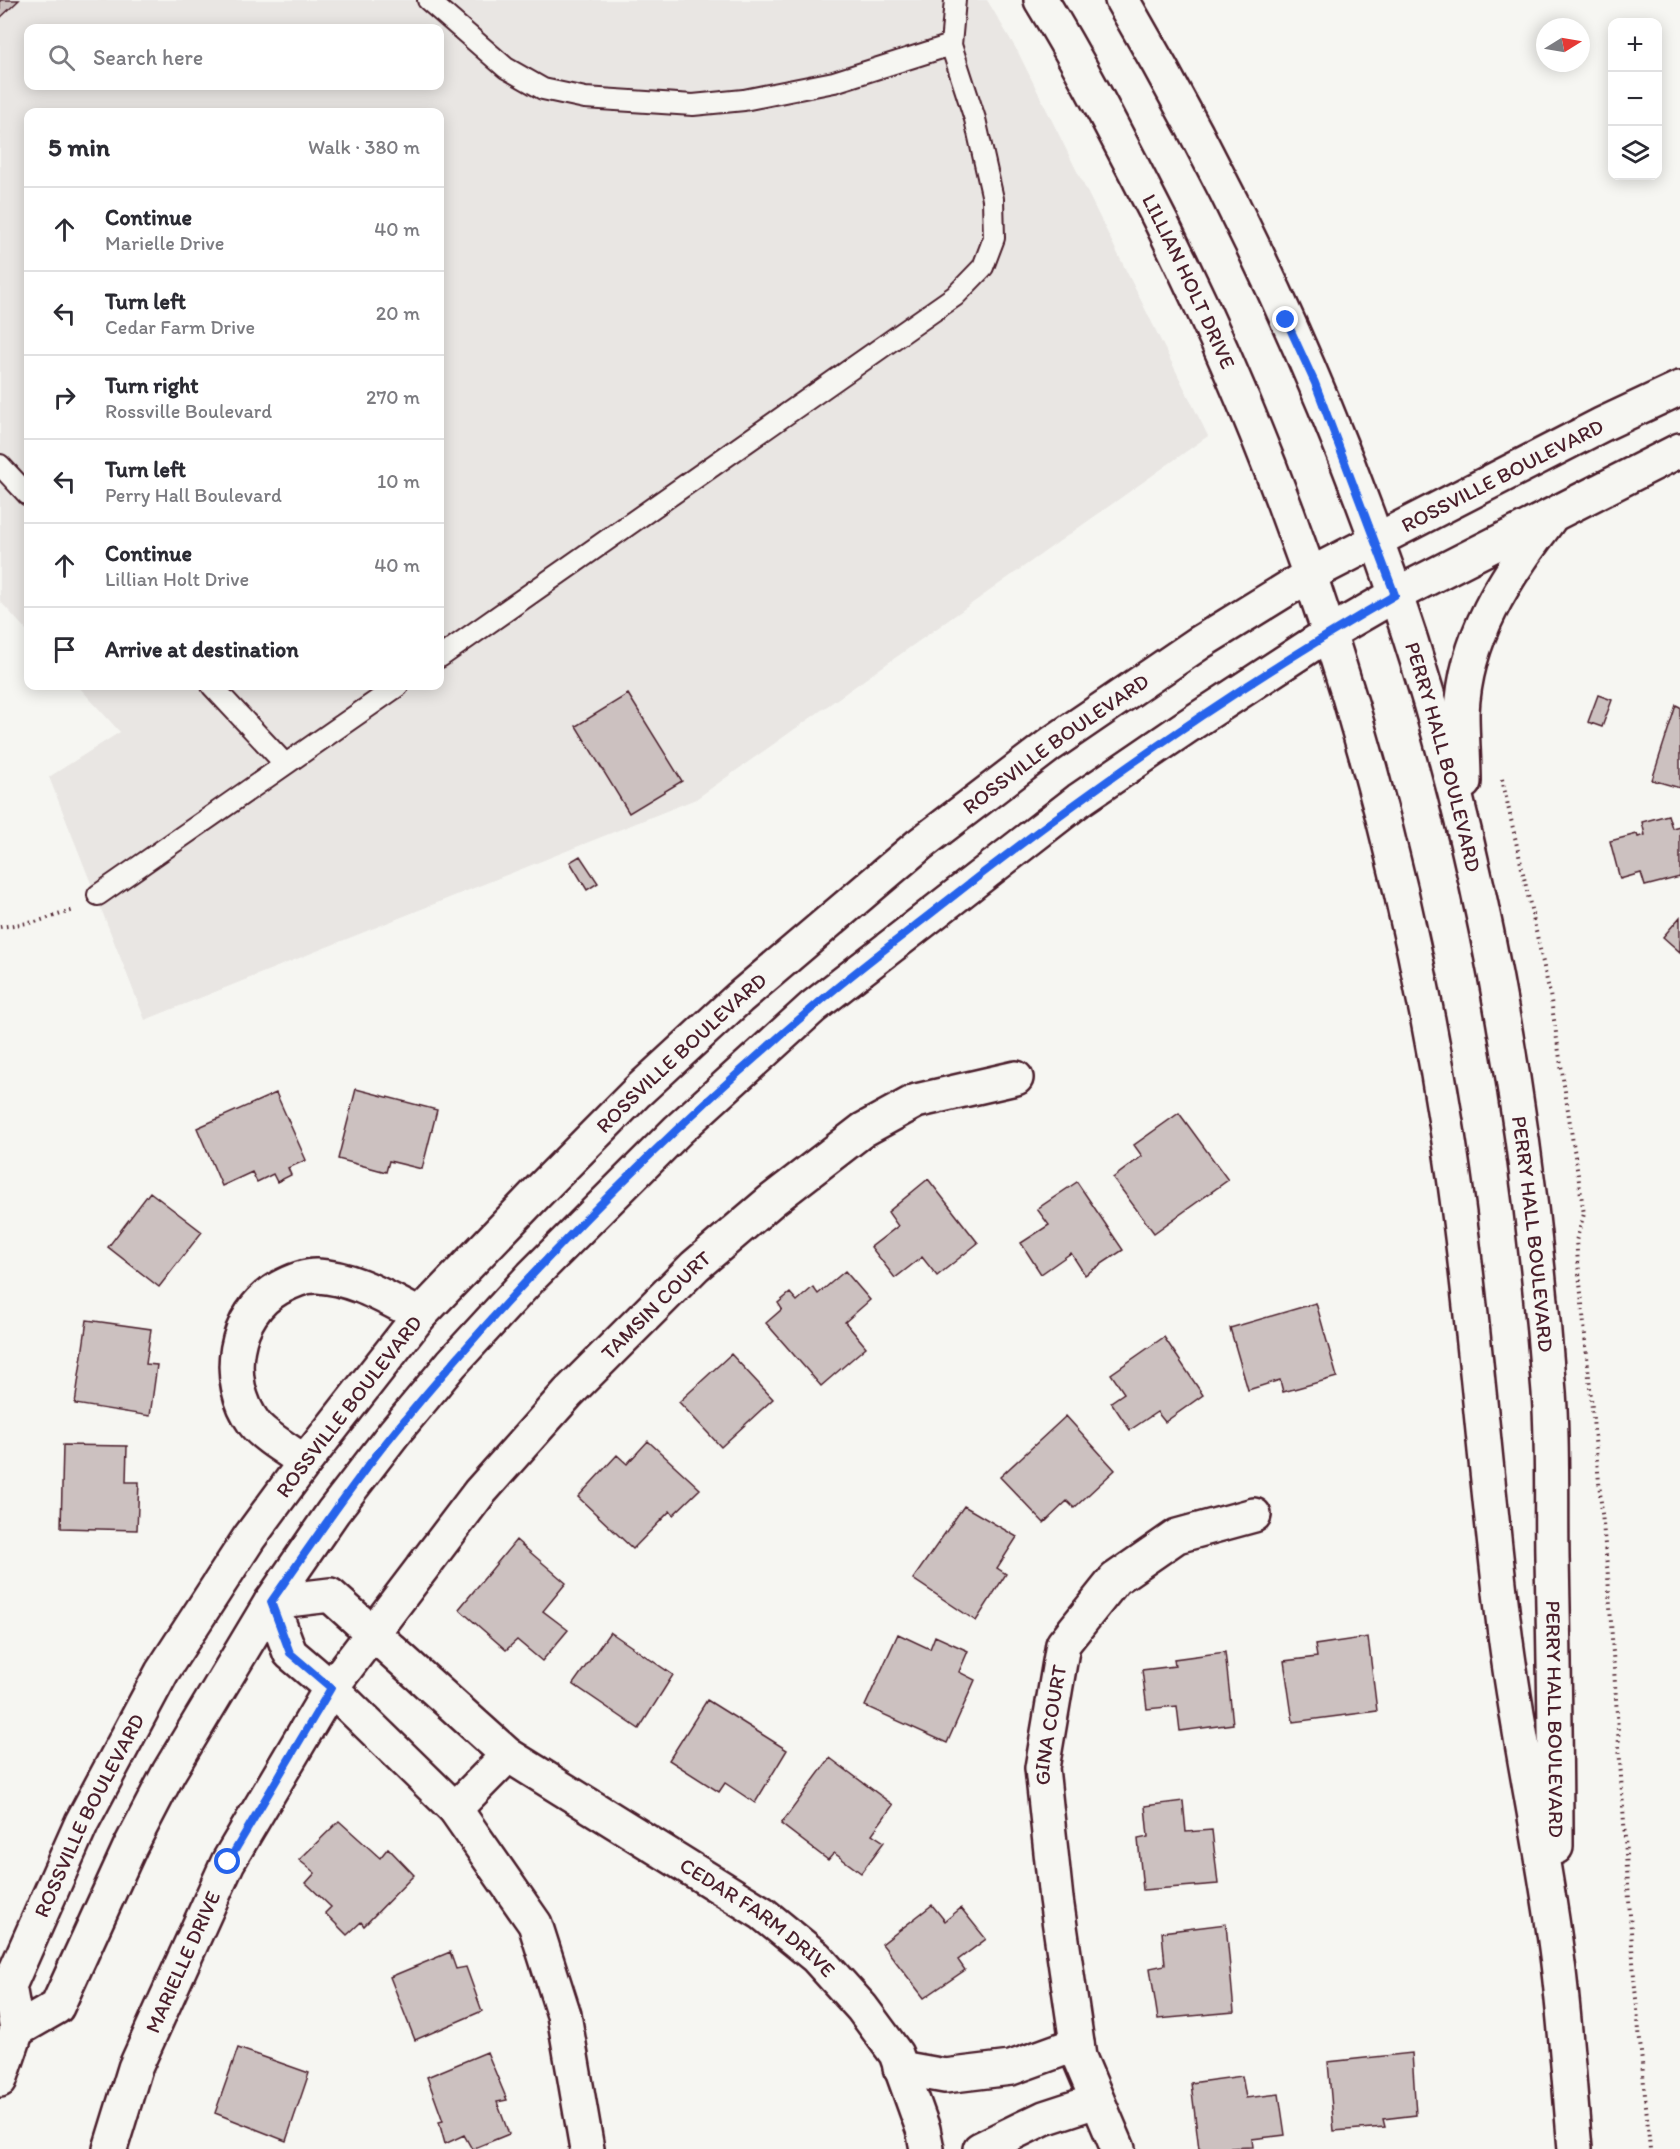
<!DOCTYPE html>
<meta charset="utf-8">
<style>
body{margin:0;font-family:Itim,sans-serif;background:#f7f7f7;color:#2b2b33}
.controls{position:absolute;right:18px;top:18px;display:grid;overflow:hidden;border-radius:12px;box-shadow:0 3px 15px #0003}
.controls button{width:54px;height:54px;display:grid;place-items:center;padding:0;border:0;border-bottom:2px solid #e1e1e2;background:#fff;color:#2b2b33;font:30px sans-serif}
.compass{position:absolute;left:1536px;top:18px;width:54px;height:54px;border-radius:50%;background:#fff;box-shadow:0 3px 15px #0003;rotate:79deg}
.stop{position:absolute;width:18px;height:18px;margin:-14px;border:4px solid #2563eb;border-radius:50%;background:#fff}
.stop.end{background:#2563eb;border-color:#fff;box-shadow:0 2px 6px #0008}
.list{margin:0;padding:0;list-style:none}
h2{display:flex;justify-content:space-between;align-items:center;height:78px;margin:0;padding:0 24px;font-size:26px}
h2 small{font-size:20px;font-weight:400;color:#7c7c81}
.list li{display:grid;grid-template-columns:39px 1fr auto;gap:18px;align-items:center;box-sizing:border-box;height:84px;padding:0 24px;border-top:2px solid #e1e1e2}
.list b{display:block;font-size:22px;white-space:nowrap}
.list p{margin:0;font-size:20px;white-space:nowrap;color:#7c7c81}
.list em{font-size:20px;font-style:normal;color:#7c7c81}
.icon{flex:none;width:33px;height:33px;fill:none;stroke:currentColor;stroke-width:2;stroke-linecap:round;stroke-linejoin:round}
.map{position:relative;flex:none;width:1680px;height:2149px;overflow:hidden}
.search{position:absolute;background:#fff;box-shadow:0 3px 15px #0003;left:24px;top:24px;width:420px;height:66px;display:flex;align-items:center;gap:15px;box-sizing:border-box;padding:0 21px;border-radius:12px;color:#7c7c81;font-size:22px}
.panel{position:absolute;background:#fff;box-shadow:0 3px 15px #0003;left:24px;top:108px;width:420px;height:582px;border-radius:12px}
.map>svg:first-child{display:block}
</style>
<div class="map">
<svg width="1680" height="2149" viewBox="0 0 1680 2149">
<rect width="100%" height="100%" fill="#f6f6f2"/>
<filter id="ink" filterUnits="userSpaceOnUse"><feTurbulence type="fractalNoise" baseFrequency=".0167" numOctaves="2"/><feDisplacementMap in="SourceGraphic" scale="12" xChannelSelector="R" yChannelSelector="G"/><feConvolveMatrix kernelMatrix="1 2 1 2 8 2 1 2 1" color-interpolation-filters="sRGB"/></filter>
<g filter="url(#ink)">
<path fill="#e9e6e3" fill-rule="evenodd" d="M0,0H987L1018,52L1208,436L696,799L145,1020L49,777L120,732L78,686H440V112H28V632L0,601ZM28,28H440V86H28Z"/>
<path fill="#ccc1c0" stroke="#4a1f2b" stroke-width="1.5" d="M0,0H19L0,18Z
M628,694L682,781L629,813L576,726Z
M1598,695L1612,700L1602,727L1588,722Z
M1676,705L1680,707V788L1652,780Z
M1668,815L1672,828L1680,826V877L1645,886L1641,873L1620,879L1610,841L1637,834L1638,837L1645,835L1642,822Z
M580,856L598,883L587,890L570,862Z
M1680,917V952L1663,937Z
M356,1089L437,1110L422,1169L389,1161L386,1172L338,1159Z
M276,1093L306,1160L288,1168L291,1175L277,1182L273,1174L257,1182L252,1172L222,1186L197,1128Z
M1179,1113L1228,1180L1154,1233L1113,1178L1142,1156L1134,1145Z
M928,1179L978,1243L937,1276L922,1257L895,1278L871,1247L898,1226L888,1212Z
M1077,1182L1123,1250L1085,1275L1071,1253L1041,1274L1021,1243L1049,1225L1037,1209Z
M150,1192L202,1232L159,1287L108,1247Z
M845,1271L870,1300L845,1322L866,1347L821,1386L766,1323L782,1309L778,1303L790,1293L797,1301L813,1287L818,1294Z
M1316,1303L1337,1377L1283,1392L1280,1380L1248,1390L1230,1328Z
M87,1320L151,1329L146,1364L157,1365L150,1416L75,1404Z
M1164,1337L1203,1395L1165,1422L1157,1412L1130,1430L1111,1402L1124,1393L1111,1374Z
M731,1354L773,1399L721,1447L679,1402Z
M1066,1416L1115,1470L1074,1508L1067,1501L1044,1523L1000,1477Z
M648,1441L700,1489L673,1515L670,1511L633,1549L578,1497L617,1455L627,1464Z
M63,1445L127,1446L126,1482H139L137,1530L61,1528Z
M964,1506L1017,1537L997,1568L1006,1574L976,1621L913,1579Z
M516,1540L566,1583L543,1611L568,1630L542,1661L517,1640L506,1650L459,1609Z
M610,1632L673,1675L639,1729L573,1684Z
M898,1634L930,1649L935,1636L968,1651L959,1672L975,1680L947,1743L865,1706Z
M1368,1637L1377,1711L1293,1722L1284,1661L1317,1657L1315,1645Z
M1225,1652L1233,1724L1180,1731L1177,1706L1147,1709L1142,1670L1175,1666L1174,1659Z
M707,1700L787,1750L755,1803L725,1783L719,1792L669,1760Z
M830,1758L893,1805L872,1834L884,1842L861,1873L834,1853L828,1860L781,1824Z
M1183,1801L1186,1832L1212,1830L1218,1884L1143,1890L1138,1839L1148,1837L1145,1806Z
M339,1821L380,1858L388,1848L414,1875L364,1926L361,1922L347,1935L325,1913L331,1907L306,1883L315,1873L299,1860Z
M932,1905L945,1921L961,1908L986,1939L958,1960L965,1970L924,1998L882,1944Z
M1226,1924L1234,2012L1158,2019L1150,1968L1165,1965L1162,1932Z
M450,1952L456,1969L466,1967L482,2011L415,2040L390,1977Z
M238,2048L309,2073L286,2141L215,2113Z
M487,2052L507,2100L497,2102L509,2134L472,2149L464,2135L445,2144L439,2122L443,2121L427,2077Z
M1412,2053L1416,2115L1383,2119L1385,2127L1334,2131L1328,2062Z
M1242,2076L1246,2098L1279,2094L1285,2135L1252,2139L1253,2147L1199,2149L1191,2083Z"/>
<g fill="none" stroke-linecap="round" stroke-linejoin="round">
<g stroke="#4a1f2b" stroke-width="24">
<path id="lane" d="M428,0L506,68L543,89L585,98L693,105L744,100L834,82L951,45
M0,465L28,495
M440,657L955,296L983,267L994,238L993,199L975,119L951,45L955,0
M212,686L285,764
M98,895L398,686"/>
</g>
<g stroke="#4a1f2b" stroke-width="38">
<g id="street">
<path d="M305,1462C291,1452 263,1436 254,1423C223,1380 233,1314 279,1288C290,1282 306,1275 318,1276C355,1278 387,1299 420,1315"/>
<path d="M455,1809L508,1755"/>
<path d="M900,2068L945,2076L1011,2068L1077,2044"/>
<path id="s1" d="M110,2149L135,2068L228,1862L331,1688L479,1493L568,1393L695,1266L771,1201L863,1130L916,1101L1016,1078"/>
<path id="s2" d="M587,2149L564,2015L535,1924L455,1809L331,1688L290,1653L271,1602L330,1595L508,1755L762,1913L816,1957L862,2008L896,2054L923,2129L927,2149"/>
<path d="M980,2149L1044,2118L1096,2101"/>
<path id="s3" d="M1118,2149L1079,2057L1056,1899L1042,1768L1063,1644L1115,1579L1177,1536L1254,1515"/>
</g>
</g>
<g stroke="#4a1f2b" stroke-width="38">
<g id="secondary">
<path id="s4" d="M1041,0C1076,57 1107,117 1138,177C1295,477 1396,801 1448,1135C1473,1298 1484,1463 1504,1626C1517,1734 1542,1840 1556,1948C1565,2014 1569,2082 1575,2149"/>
<path id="s5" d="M1122,0C1274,260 1396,544 1466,838C1509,1019 1535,1207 1549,1392C1553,1447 1551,1502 1552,1557C1554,1654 1556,1750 1556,1847"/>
<path d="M1464,782C1464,759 1462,736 1462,713C1465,638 1505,577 1549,520"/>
<path d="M17,2030L57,2007L130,1847L169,1772L271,1602L333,1512L394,1433L452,1363L532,1276L678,1130L813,1007L1079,800L1186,727L1331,632L1395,595L1680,450"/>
<path id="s6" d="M0,2080L17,2030L9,1986L82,1822L162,1672L249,1538L305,1462L420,1315L536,1194L637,1092L739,998L919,845L1051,744L1199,643L1311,574L1603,424L1680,388"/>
</g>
</g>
<path stroke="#4a1f2b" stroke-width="4" stroke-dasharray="1.5 4.5" stroke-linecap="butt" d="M1502,779L1550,994L1584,1214L1576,1241L1608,1576L1634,1977L1650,2149
M0,927L35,922L74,910"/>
<use href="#lane" stroke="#f6f6f2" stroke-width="20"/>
<use href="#street" stroke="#f6f6f2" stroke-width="33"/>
<use href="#secondary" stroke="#f6f6f2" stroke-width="33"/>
</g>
</g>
<g fill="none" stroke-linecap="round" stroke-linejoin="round" filter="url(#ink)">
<path stroke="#2563eb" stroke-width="8" d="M228,1862L331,1688L290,1653L271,1602C312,1543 352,1484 397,1429C521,1278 661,1137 810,1010C848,977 889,946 929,915C1077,798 1232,689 1395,595L1315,383L1286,320"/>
</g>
<g text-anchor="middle" stroke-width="5" stroke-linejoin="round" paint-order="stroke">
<g font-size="21" fill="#4a1f2b" stroke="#f6f6f2">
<text dy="7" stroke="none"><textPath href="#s4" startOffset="318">LILLIAN HOLT DRIVE</textPath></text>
<text dy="7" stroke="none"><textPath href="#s6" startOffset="2266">ROSSVILLE BOULEVARD</textPath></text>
<text dy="7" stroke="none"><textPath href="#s6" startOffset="1744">ROSSVILLE BOULEVARD</textPath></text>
<text dy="7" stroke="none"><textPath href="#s5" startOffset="825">PERRY HALL BOULEVARD</textPath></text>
<text dy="7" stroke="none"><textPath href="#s6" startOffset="1258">ROSSVILLE BOULEVARD</textPath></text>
<text dy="7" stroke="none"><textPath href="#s5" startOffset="1311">PERRY HALL BOULEVARD</textPath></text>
<text dy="7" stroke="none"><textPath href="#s1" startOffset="1016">TAMSIN COURT</textPath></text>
<text dy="7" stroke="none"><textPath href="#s6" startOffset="772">ROSSVILLE BOULEVARD</textPath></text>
<text dy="7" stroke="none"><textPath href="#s5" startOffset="1797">PERRY HALL BOULEVARD</textPath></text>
<text dy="7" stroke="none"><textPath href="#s3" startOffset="435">GINA COURT</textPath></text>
<text dy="7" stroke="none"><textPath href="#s6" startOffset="286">ROSSVILLE BOULEVARD</textPath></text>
<text dy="7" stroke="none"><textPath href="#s2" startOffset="1250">CEDAR FARM DRIVE</textPath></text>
<text dy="7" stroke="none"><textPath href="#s1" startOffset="201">MARIELLE DRIVE</textPath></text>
</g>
</g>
</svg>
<div class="controls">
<button>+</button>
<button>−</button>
<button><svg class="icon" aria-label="layers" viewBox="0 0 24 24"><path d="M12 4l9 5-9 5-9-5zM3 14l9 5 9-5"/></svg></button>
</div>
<svg class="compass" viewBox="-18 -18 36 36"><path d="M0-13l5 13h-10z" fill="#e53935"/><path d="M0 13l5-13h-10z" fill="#7c7c81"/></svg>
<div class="stop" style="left:228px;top:1862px"></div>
<div class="stop end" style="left:1286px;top:320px"></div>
<div class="search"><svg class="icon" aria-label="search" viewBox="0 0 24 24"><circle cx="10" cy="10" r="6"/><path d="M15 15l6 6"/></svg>Search here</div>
<section class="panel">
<h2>5 min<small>Walk · 380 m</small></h2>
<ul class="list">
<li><svg class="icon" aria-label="ahead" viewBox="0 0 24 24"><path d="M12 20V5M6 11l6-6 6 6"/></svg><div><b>Continue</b><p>Marielle Drive</p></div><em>40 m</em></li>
<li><svg class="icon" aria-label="left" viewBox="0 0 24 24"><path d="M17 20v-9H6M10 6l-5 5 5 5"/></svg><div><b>Turn left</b><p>Cedar Farm Drive</p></div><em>20 m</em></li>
<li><svg class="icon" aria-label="right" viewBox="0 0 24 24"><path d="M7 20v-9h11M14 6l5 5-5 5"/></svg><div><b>Turn right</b><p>Rossville Boulevard</p></div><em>270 m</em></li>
<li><svg class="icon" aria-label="left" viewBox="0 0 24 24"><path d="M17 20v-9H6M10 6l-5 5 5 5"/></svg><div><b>Turn left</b><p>Perry Hall Boulevard</p></div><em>10 m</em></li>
<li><svg class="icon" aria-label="ahead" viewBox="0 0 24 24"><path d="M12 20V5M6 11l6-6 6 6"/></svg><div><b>Continue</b><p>Lillian Holt Drive</p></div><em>40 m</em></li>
<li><svg class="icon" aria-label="arrive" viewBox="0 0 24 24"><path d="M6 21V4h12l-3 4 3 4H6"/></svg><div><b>Arrive at destination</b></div></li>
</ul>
</section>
</div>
